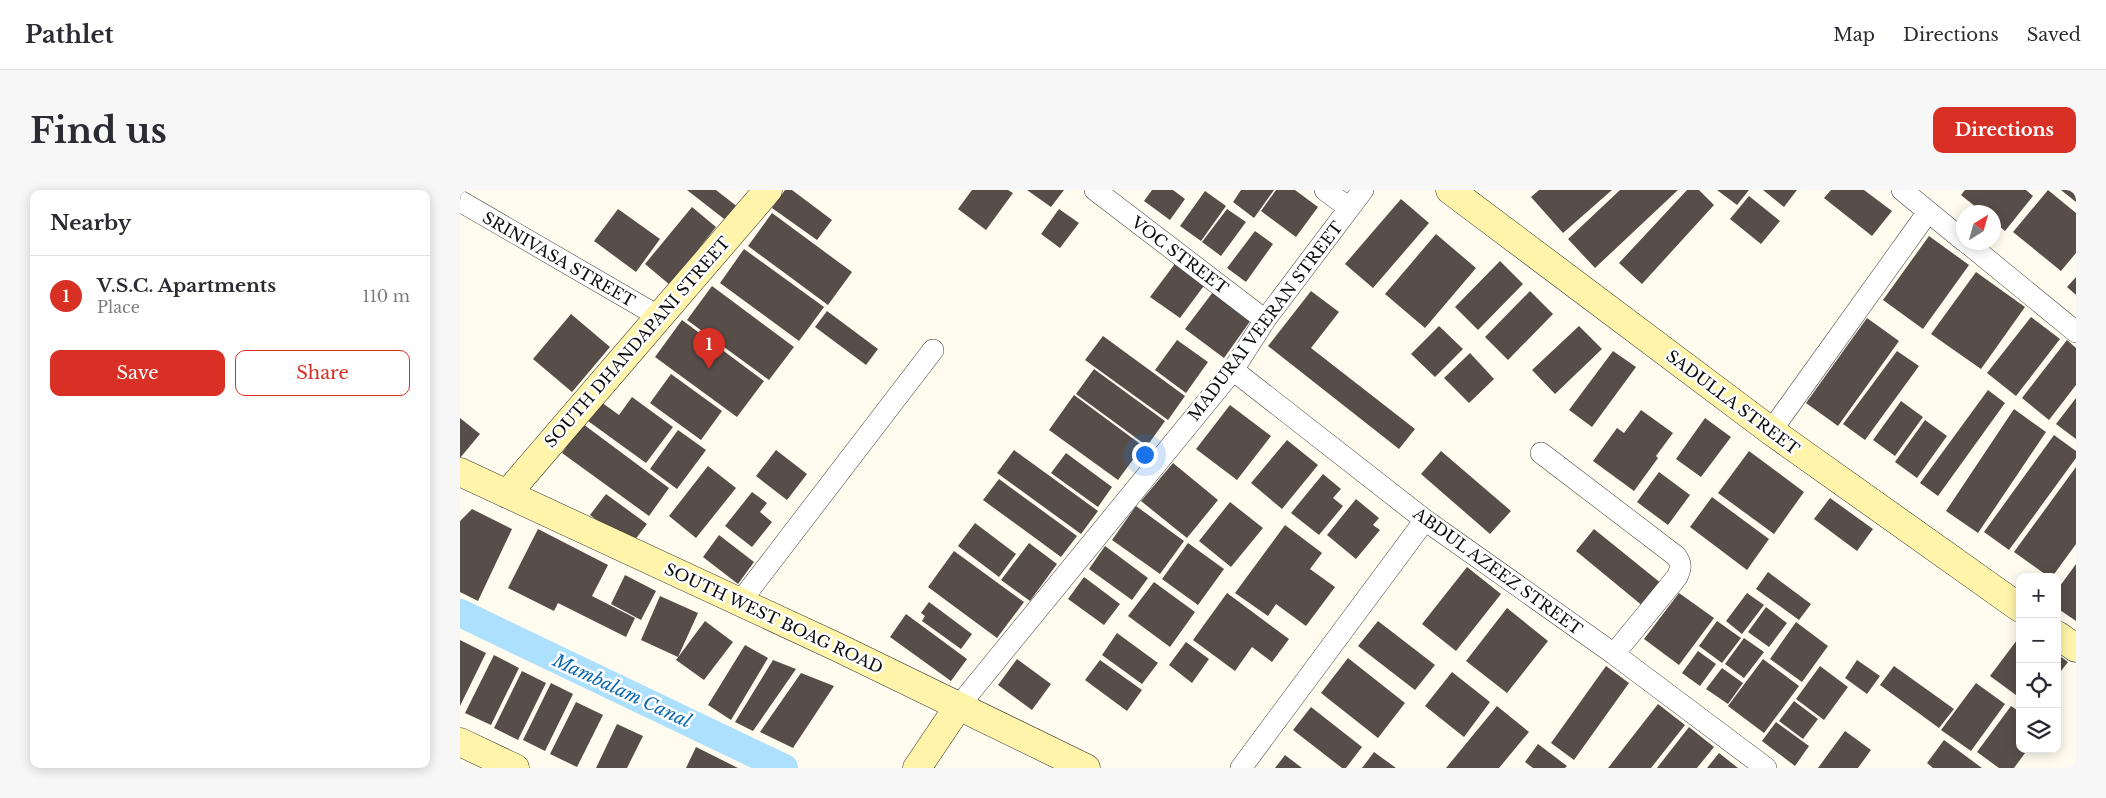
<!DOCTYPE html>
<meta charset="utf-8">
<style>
body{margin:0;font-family:"Libre Baskerville",serif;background:#f7f7f7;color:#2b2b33}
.controls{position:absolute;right:15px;bottom:15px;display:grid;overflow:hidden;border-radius:10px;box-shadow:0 2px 12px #0003}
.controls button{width:45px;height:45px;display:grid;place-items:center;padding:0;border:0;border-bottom:1px solid #e1e1e2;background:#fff;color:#2b2b33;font:25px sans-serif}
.compass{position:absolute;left:1496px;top:15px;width:45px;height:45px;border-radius:50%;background:#fff;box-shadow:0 2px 12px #0003;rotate:37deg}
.you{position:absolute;left:684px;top:264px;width:18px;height:18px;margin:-12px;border:4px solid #fff;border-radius:50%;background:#1a73e8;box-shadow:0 0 0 8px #1a73e833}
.badge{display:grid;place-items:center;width:32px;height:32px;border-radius:50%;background:#d93025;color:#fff;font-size:16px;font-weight:700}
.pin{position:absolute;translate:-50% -41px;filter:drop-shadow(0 1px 2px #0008)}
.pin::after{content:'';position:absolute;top:26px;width:18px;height:15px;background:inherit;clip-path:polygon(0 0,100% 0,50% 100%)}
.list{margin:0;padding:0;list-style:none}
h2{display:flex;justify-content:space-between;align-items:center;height:65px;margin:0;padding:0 20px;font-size:21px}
h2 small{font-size:16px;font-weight:400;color:#7c7c81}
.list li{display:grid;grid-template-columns:32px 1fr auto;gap:15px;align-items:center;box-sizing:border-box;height:80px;padding:0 20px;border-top:1px solid #e1e1e2}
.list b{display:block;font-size:19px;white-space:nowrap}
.list p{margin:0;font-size:16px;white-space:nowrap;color:#7c7c81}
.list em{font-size:16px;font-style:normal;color:#7c7c81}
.actions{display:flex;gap:10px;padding:15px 20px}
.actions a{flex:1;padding:11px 0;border:1px solid #d93025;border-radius:10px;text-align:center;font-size:18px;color:#d93025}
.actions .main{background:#d93025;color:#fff}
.icon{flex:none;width:28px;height:28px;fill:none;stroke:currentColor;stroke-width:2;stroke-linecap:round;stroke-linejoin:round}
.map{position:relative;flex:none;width:1616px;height:578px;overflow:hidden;border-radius:10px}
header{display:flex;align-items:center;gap:30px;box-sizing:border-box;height:70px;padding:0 25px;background:#fff;border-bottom:1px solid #e1e1e2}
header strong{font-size:24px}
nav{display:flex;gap:28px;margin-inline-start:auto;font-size:18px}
.intro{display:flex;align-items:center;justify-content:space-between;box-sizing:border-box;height:120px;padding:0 30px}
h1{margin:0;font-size:35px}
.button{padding:12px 22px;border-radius:10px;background:#d93025;color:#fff;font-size:18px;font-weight:700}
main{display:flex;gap:30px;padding:0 30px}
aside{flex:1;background:#fff;border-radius:10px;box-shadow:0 2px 12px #0003}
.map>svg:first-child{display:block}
</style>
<header>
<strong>Pathlet</strong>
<nav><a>Map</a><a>Directions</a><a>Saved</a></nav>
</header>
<div class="intro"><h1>Find us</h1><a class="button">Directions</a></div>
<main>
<aside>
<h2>Nearby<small></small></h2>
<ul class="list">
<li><span class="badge">1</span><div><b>V.S.C. Apartments</b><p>Place</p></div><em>110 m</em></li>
</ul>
<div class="actions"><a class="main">Save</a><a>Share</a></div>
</aside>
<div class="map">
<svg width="1616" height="578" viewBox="0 0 1616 578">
<rect width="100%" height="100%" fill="#fffcef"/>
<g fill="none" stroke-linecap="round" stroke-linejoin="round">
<path stroke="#ade0fd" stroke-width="28" d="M0,423L324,578"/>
</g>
<path fill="#584e49" d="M227,0H256L279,18L268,32Z
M325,0H332L372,30L357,50L312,18Z
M512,0H548L553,3L526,40L498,19Z
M567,0H604L591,17Z
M692,0H713L725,9L710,30L684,11Z
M781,0H814L794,28L773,12Z
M816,0H835L858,17L836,47L801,21Z
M1079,0H1152L1103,43L1071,7Z
M1160,0H1218L1135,78L1108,49Z
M1227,0H1239L1254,15L1182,94L1159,73Z
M1257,0H1289L1277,15Z
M1303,0H1337L1324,17Z
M1371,0H1404L1432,21L1412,46L1364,8Z
M1505,0H1566L1573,6L1545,41L1534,32V22H1522L1501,5Z
M1588,0L1616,23V63L1601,81L1553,42Z
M1601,0H1616V12Z
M745,1L766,16L741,51L720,36Z
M1289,6L1320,31L1301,54L1270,29Z
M941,9L969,33L913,98L885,74Z
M232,17L256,37L210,95L185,74Z
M158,19L200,49L176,82L134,51Z
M599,19L619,33L600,58L581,44Z
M767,19L786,32L761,66L742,52Z
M312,23L392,82L368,115L288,56Z
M795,41L813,54L786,92L767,78Z
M976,44L1016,78L965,138L925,104Z
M1469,46L1509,75L1463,139L1423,110Z
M284,59L364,117L339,151L260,93Z
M717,71L746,93L720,128L690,107Z
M1040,71L1063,94L1018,140L995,117Z
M1516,82L1565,117L1521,179L1471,144Z
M1616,87V105L1607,97Z
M252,96L334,157L309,190L227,130Z
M851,101L879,122L851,158L955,239L939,259L808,156Z
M1070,101L1093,124L1048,170L1025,147Z
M753,102L791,130L764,168L725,139Z
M367,121L418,159L406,175L355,137Z
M111,124L150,157L112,202L73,169Z
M1571,127L1600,149L1556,206L1527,183Z
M1407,128L1439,151L1378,236L1346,213Z
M222,130L304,191L277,227L195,167Z
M979,136L1003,159L975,187L951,164Z
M1119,136L1142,159L1095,204L1072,180Z
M643,146L725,206L708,230L625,170Z
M717,150L748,172L726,203L695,180Z
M1607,150L1616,158V195L1589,230L1562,208Z
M1153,161L1176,177L1132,237L1109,220Z
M1437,161L1459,176L1405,250L1383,234Z
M1010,163L1034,189L1009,213L984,188Z
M634,179L705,231L687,256L616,204Z
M211,184L262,221L241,250L190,213Z
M1528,200L1545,213L1478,306L1460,293Z
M614,205L683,256L658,290L589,240Z
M172,207L213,237L186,273L128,231L141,212L159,225Z
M1616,208V249L1596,234Z
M1441,211L1463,227L1435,266L1413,250Z
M770,215L811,246L777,290L736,259Z
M1554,219L1586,242L1518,343L1486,321Z
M1181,220L1213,243L1196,266L1198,268L1174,301L1133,271L1157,238L1164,243Z
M0,228L20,244L0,268Z
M1245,228L1271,247L1241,287L1216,269Z
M1465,230L1487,246L1457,288L1435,272Z
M123,234L209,298L189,326L102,263Z
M218,240L246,260L217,299L190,279Z
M1594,245L1616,261V268L1549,360L1524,342Z
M827,250L858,275L822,319L791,293Z
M316,260L347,284L327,310L296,286Z
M554,260L638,321L621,344L537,283Z
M981,261L1051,321L1030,344L961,284Z
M1289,261L1344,302L1314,344L1258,303Z
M606,263L652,297L638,317L591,283Z
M713,273L758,310L727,348L681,311Z
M248,276L276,298L236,348L209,326Z
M1616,277V354L1592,387H1589L1554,362Z
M1199,282L1230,305L1208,335L1177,312Z
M863,284L881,299L873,308L883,316L859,345L831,323Z
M539,289L617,346L601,367L523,310Z
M292,302L307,313L300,322L312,332L292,357L265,336Z
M146,304L187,334L171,355L130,325Z
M1252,307L1309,349L1287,380L1230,337Z
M1370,308L1413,339L1397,361L1354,329Z
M896,309L919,328L913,335L920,340L896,369L867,345Z
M770,312L803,338L771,377L739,351Z
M676,316L724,351L700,384L652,350Z
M12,319L52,339L18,411L0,402V331Z
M515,333L556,364L539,387L498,356Z
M825,335L862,363L850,379L875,397L846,436L816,414L808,426L775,403Z
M78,339L148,375L132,406L175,428L166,447L98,413L94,421L48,398Z
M1134,339L1202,394L1184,417L1116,361Z
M259,345L294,372L278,394L243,367Z
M569,353L597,374L570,411L541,390Z
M728,353L764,379L738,415L702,389Z
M645,356L688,388L672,410L629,379Z
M494,361L564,412L537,448L468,397Z
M1616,374V431L1597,418V400Z
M1007,377L1041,404L996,461L962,434Z
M1308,382L1351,414L1339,430L1296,399Z
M165,385L196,401L181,430L151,414Z
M624,387L660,414L644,435L608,409Z
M694,392L735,422L710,457L668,426Z
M767,403L829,449L812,472L792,457L775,481L733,450Z
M1219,403L1254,428L1219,475L1184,449Z
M1287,403L1304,415L1282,444L1266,431Z
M200,406L238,423L218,467L181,450Z
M469,412L512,444L501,459L462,431L465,426L461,423Z
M1306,417L1327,433L1309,457L1288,442Z
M1047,418L1088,451L1047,503L1006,471Z
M446,424L507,469L491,491L430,447Z
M245,431L273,452L244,490L216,470Z
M918,431L975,475L955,500L898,456Z
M1257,431L1281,448L1262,473L1239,456Z
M1336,432L1368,456L1342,492L1310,469Z
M657,443L698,473L682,494L642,465Z
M1560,446V508L1530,486Z
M1284,448L1304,462L1284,488L1265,474Z
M0,450L26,463L0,516Z
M726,452L749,469L732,493L709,475Z
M285,455L308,468L271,530L248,515Z
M1238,461L1256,474L1240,496L1222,483Z
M1597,464L1608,472L1597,486Z
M34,465L59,478L31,535L5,523Z
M888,468L945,513L918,548L861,503Z
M557,469L591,494L572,520L538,495Z
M1303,469L1339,496L1304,543L1268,516Z
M313,470L336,479L293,541L275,532Z
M640,470L682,500L667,521L625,490Z
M1397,470L1420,486L1407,504L1385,488Z
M1146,476L1169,493L1114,570L1091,553Z
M1360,476L1388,497L1364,530L1336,509Z
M1434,476L1494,519L1479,538L1420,495Z
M1262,478L1283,493L1268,514L1246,499Z
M62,481L86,493L58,550L34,538Z
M992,482L1030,512L1004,547L965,516Z
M341,483L374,496L333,558L300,542Z
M91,493L113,504L85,561L63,550Z
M1516,493L1545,514L1511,561L1481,540Z
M1334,511L1358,529L1343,549L1319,531Z
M116,512L143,525L117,577L90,564Z
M1198,514L1225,535L1191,578H1148Z
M1037,516L1069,542L1039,578H986Z
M1551,516L1560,522V559H1568L1554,578H1539L1517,562Z
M851,517L902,557L886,578H882L833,540Z
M1316,532L1349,556L1335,576L1302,551Z
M157,534L183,546L167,578H136Z
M1229,537L1254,557L1237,578H1197Z
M1385,541L1411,560L1398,578H1358Z
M1484,550L1522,578H1473L1467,573Z
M1078,554L1107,576L1105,578H1073L1065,572Z
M236,557L278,578H226Z
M914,562L936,578H902Z
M1259,563L1278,578H1247Z
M825,565L842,578H815Z"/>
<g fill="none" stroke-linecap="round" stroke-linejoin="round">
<g stroke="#414141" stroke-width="22">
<path id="street" d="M635,0L805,130
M865,0L889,18
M1442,0L1504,51
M0,11L198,126
M1506,52L1616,142
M773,180L965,330L1154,464L1306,578
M1311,241L1468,22
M1081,263L1216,366C1222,374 1221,378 1217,387L1154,464
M280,412L473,160
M498,517L773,180L805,130L903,0
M781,578L965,330"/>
</g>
<g stroke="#303030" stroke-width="29">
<path id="secondary" d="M990,0L1311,241L1560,418
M0,282L377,457L626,578
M47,304L308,0
M1597,445L1616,458
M0,552L55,578
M457,578L498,517"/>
</g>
<use href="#street" stroke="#fff" stroke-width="21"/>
<use href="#secondary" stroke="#fff4aa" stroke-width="28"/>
</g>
<g text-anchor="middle" stroke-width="5" stroke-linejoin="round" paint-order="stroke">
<g font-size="16" fill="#0e0e0e" stroke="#fff">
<text transform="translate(720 65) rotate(37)" y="6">VOC STREET</text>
<text transform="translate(99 69) rotate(30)" y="6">SRINIVASA STREET</text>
<text transform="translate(805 131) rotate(-53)" y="6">MADURAI VEERAN STREET</text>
<text transform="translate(177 152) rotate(-49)" y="6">SOUTH DHANDAPANI STREET</text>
<text transform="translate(1273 212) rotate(37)" y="6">SADULLA STREET</text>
<text transform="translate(1038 381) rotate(36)" y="6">ABDUL AZEEZ STREET</text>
<text transform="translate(314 428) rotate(25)" y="6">SOUTH WEST BOAG ROAD</text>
</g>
<g font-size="18" font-style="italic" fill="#0968ae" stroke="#fff">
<text transform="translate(162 501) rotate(25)" y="6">Mambalam Canal</text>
</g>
</g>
</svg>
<div class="controls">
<button>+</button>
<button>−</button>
<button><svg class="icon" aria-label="locate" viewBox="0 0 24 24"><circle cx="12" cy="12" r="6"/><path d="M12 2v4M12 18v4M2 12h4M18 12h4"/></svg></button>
<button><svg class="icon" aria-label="layers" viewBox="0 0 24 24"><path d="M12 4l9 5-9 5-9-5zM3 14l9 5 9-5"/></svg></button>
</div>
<svg class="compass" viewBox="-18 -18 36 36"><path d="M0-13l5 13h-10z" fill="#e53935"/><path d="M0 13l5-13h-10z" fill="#7c7c81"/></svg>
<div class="you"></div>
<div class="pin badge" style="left:249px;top:179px">1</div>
</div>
</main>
